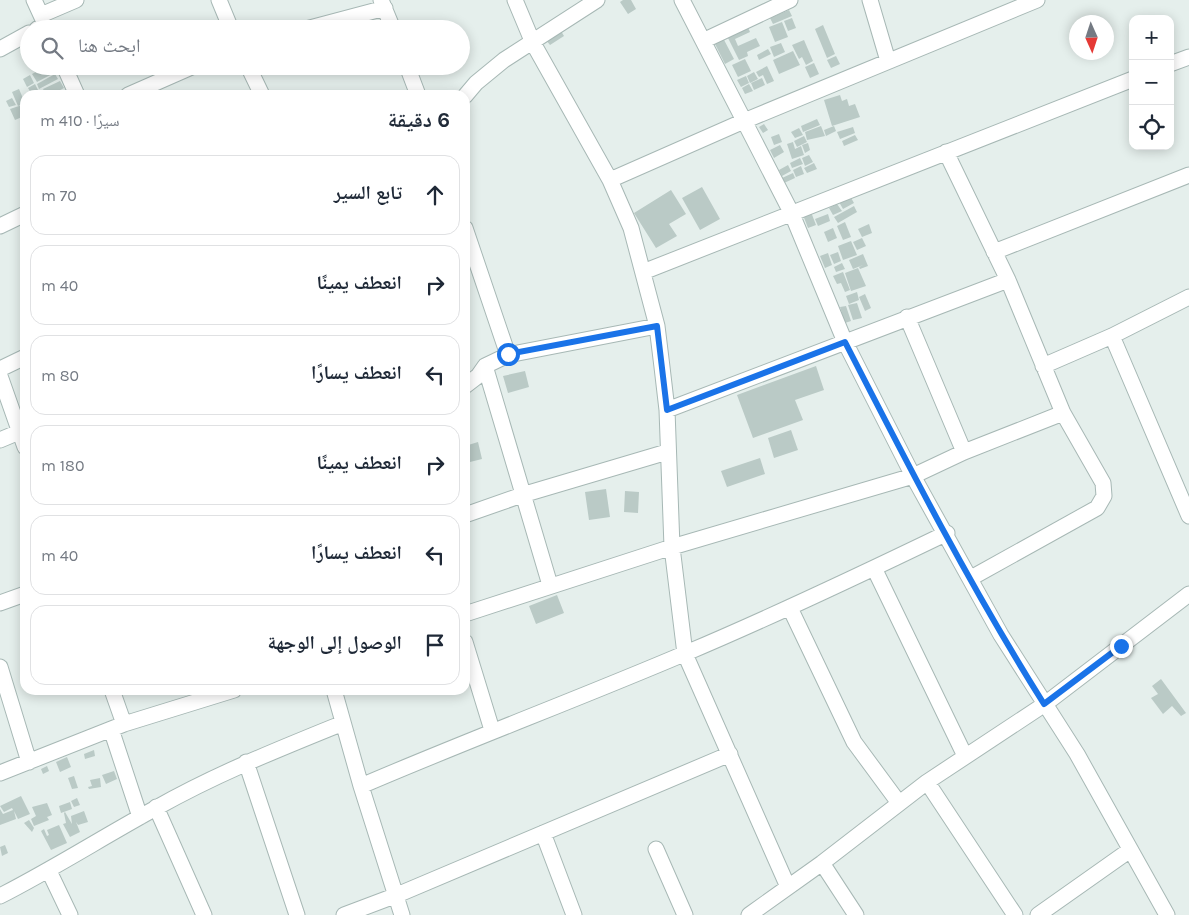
<!DOCTYPE html>
<html lang="ar">
<meta charset="utf-8">
<style>
body{margin:0;font-family:Karla,"Noto Naskh Arabic",sans-serif;background:#f6f6f7;color:#1f2937;direction:rtl}
.controls{position:absolute;right:15px;top:15px;display:grid;overflow:hidden;border-radius:10px;box-shadow:0 2px 12px #0003}
.controls button{width:45px;height:45px;display:grid;place-items:center;padding:0;border:0;border-bottom:1px solid #e0e1e3;background:#fff;color:#1f2937;font:25px sans-serif}
.compass{position:absolute;left:1069px;top:15px;width:45px;height:45px;border-radius:50%;background:#fff;box-shadow:0 2px 12px #0003;rotate:177deg}
.stop{position:absolute;width:15px;height:15px;margin:-11px;border:4px solid #1a73e8;border-radius:50%;background:#fff}
.stop.end{background:#1a73e8;border-color:#fff;box-shadow:0 1px 5px #0008}
.list{margin:0;padding:0;list-style:none}
h2{display:flex;justify-content:space-between;align-items:center;height:65px;margin:0;padding:0 20px;font-size:21px}
h2 small{font-size:16px;font-weight:400;color:#747a83}
.list li{display:grid;grid-template-columns:32px 1fr auto;gap:15px;align-items:center;box-sizing:border-box;height:80px;margin:0 10px 10px;padding:0 10px;border:1px solid #e0e1e3;border-radius:15px}
.list b{display:block;font-size:19px;white-space:nowrap}
.list em{font-size:16px;font-style:normal;color:#747a83}
.icon{flex:none;width:28px;height:28px;fill:none;stroke:currentColor;stroke-width:2;stroke-linecap:round;stroke-linejoin:round}
.map{position:relative;flex:none;width:1189px;height:915px;overflow:hidden;direction:ltr}
.search{position:absolute;background:#fff;box-shadow:0 2px 12px #0003;left:20px;top:20px;width:450px;height:55px;display:flex;align-items:center;gap:12px;box-sizing:border-box;padding:0 18px;border-radius:28px;color:#747a83;font-size:19px}
.panel{position:absolute;background:#fff;box-shadow:0 2px 12px #0003;left:20px;top:90px;width:450px;height:605px;border-radius:15px;direction:rtl}
.map>svg:first-child{display:block}
</style>
<div class="map">
<svg width="1189" height="915" viewBox="0 0 1189 915">
<rect width="100%" height="100%" fill="#e5efec"/>
<path fill="#bacac6" d="M623,0H631L636,9L628,14L620,2Z
M789,10L792,16L773,24L770,18Z
M792,18L796,28L788,31L784,21Z
M782,22L788,37L775,42L769,27Z
M746,23L750,32L735,39L738,46L756,38L760,46L747,52L748,56L739,60L725,32Z
M823,25L835,54L827,58L815,29Z
M561,31L564,36L550,45L546,40Z
M722,36L734,59L725,64L713,40Z
M804,40L813,61L806,65L802,57L799,59L792,45Z
M781,43L785,52L774,57L770,47Z
M768,49L771,54L759,60L757,55Z
M793,51L800,65L779,74L773,60Z
M836,56L840,64L831,68L827,60Z
M745,59L751,71L738,77L732,65Z
M814,63L819,74L810,78L805,67Z
M47,66H50L54,73L37,82L32,74Z
M767,66L774,81L767,84L763,75L759,77L756,72Z
M754,72L758,79L750,83L747,76Z
M55,74L58,79L39,89L37,84Z
M30,75L34,83L27,87L23,79Z
M746,76L749,83L741,87L737,80Z
M762,78L765,85L754,90L751,83Z
M60,81L64,88L51,95H46L43,89Z
M35,84L38,90L31,93L28,88Z
M749,84L753,91L745,94L742,88Z
M19,89L25,103L18,106L12,92Z
M840,95L842,101L847,99L849,106L855,104L860,117L832,126L824,100Z
M12,98L16,105L9,107L6,101Z
M25,104V115L23,116L20,111L22,117L15,120L10,109Z
M817,119L820,125L803,132L801,126Z
M25,120V132L20,123Z
M764,124L768,130L763,133L759,127Z
M821,126L825,136L807,140L805,132Z
M834,126L836,131L826,136L824,130Z
M853,127L855,133L840,139L837,132Z
M799,128L803,135L795,138L791,132Z
M779,134L782,142L774,145L771,137Z
M855,135L858,140L844,146L842,141Z
M804,136L807,142L797,147L794,141Z
M793,142L795,149L801,146L804,155L792,159L787,144Z
M808,143L810,150L805,153L802,145Z
M780,145L784,152L774,158L770,150Z
M809,155L813,162L805,166L802,158Z
M800,158L803,164L792,168L790,163Z
M814,163L817,169L807,173L804,168Z
M788,165L791,171L782,176L779,170Z
M801,166L804,174L796,177L793,170Z
M793,173L795,178L784,183L782,178Z
M702,187L720,219L700,230L682,198Z
M671,190L686,214L669,224L677,236L656,248L634,213Z
M850,196L854,203L843,209L839,202Z
M837,204L842,211L833,215L829,208Z
M854,206L857,212L838,223L834,217Z
M811,212L816,225L808,228L803,215Z
M828,214L830,221L818,226L815,219Z
M845,222L851,237L843,240L837,226Z
M869,224L872,233L862,237L858,229Z
M833,228L837,238L828,242L824,232Z
M862,238L866,246L857,250L853,242Z
M851,241L857,255L843,260L838,246Z
M838,252L841,261L834,264L830,255Z
M828,253L832,265L825,268L820,256Z
M863,254L868,266L860,269L859,267L863,265L853,269L849,260Z
M842,263L845,269L836,272L834,267Z
M858,268L866,286L851,291L845,273Z
M843,272L850,290L845,292L841,283L837,284L833,276Z
M857,292L859,300L849,304L846,296Z
M865,294L871,308L865,311L859,297Z
M857,303L862,318L853,320L848,305Z
M846,306L851,321L845,323L840,307Z
M816,366L824,390L795,400L803,420L753,438L737,395Z
M525,371L529,387L508,393L503,376Z
M791,430L798,450L774,458L768,438Z
M478,442L482,459L466,463L465,446Z
M760,458L765,474L727,487L721,471Z
M606,489L610,517L589,520L585,492Z
M625,491L639,492L638,513L624,512Z
M557,595L564,613L536,624L529,606Z
M1161,679L1186,713L1181,716L1172,706L1163,714L1151,698L1158,694L1152,686Z
M94,750L95,756L85,759L84,754Z
M67,757L71,767L60,772L56,762Z
M47,766L49,771L43,774L41,769Z
M114,771L117,779L106,784L102,775Z
M74,776L78,788L72,789L68,778Z
M100,778L101,787L89,789L88,787L92,786L90,780Z
M21,796L30,814L18,819L14,811L16,819L0,825V809L3,814L13,810L12,808L4,812L0,806Z
M77,798L80,805L74,807L71,801Z
M70,802L72,809L61,813L59,806Z
M47,803L52,815L47,817L49,820L34,826L31,819L36,816L32,807Z
M84,811L88,822L78,825L76,822L80,832L70,837L63,824L66,823L64,813L65,812L72,824L71,816Z
M29,820L34,828L32,832L24,823Z
M59,825L67,843L51,850L41,831L44,829L47,836L49,835L47,830Z
M5,845L8,853L2,856L0,847Z"/>
<g fill="none" stroke-linecap="round" stroke-linejoin="round">
<g stroke="#a7b8b5" stroke-width="17">
<path id="minor" d="M34,0L45,24L37,29
M219,0L231,29
M381,0L393,29
M515,0L533,43L610,180L631,228L657,326L662,367L667,410L672,547L685,654L788,887
M682,0L792,214L845,342L913,476L1001,635L1077,754L1167,915
M870,0L888,61
M41,15L76,0
M306,29L385,8
M705,40L790,0
M0,49L29,33
M1170,64L1189,57
M64,66L77,95
M248,66L262,95
M407,66L418,95
M128,95L194,66
M465,96L476,83L504,60L597,0
M946,152L1008,280L1063,413L1103,483L1104,496L1097,508L971,578
M610,180L744,121L1037,0
M0,226L25,214
M465,228L508,355
M994,252L1189,175
M643,272L1133,79
M907,317L964,452
M1112,336L1189,516
M485,366L550,585
M1043,366L1112,336L1189,297
M0,369L25,357
M0,376L25,447
M465,386L478,376L485,366L508,355L657,326
M667,410L1008,280
M0,440L19,432
M465,515L522,495L667,452
M874,568L965,756
M0,603L25,594
M790,608L854,742L899,803
M465,614L672,547L913,476L964,452L1063,413
M465,642L492,730
M0,667L29,762
M112,690L124,724
M334,690L361,786L402,915
M111,729L140,817
M246,762L297,915
M0,773L124,724L234,690
M927,782L1015,915
M361,786C468,740 578,699 686,653C774,616 860,575 947,533
M156,807L204,915
M543,833L574,915
M656,849L685,915
M822,863L856,915
M49,871L70,915
M0,896C53,869 103,837 156,808C216,774 279,749 343,723
M344,915L397,895L730,754
M749,915L822,863L927,782L1045,704L1189,594
M1038,915L1130,850"/>
</g>
<use href="#minor" stroke="#fff" stroke-width="15"/>
</g>
<g fill="none" stroke-linecap="round" stroke-linejoin="round">
<path stroke="#1a73e8" stroke-width="6" d="M508,354L657,326L667,410L845,342C908,465 971,588 1044,704L1121,646"/>
</g>
</svg>
<div class="controls">
<button>+</button>
<button>−</button>
<button><svg class="icon" aria-label="locate" viewBox="0 0 24 24"><circle cx="12" cy="12" r="6"/><path d="M12 2v4M12 18v4M2 12h4M18 12h4"/></svg></button>
</div>
<svg class="compass" viewBox="-18 -18 36 36"><path d="M0-13l5 13h-10z" fill="#e53935"/><path d="M0 13l5-13h-10z" fill="#747a83"/></svg>
<div class="stop" style="left:508px;top:354px"></div>
<div class="stop end" style="left:1121px;top:646px"></div>
<div class="search"><svg class="icon" aria-label="search" viewBox="0 0 24 24"><circle cx="10" cy="10" r="6"/><path d="M15 15l6 6"/></svg>ابحث هنا</div>
<section class="panel">
<h2>6 دقيقة<small>سيرًا · 410 m</small></h2>
<ul class="list">
<li><svg class="icon" aria-label="ahead" viewBox="0 0 24 24"><path d="M12 20V5M6 11l6-6 6 6"/></svg><div><b>تابع السير</b></div><em>70 m</em></li>
<li><svg class="icon" aria-label="right" viewBox="0 0 24 24"><path d="M7 20v-9h11M14 6l5 5-5 5"/></svg><div><b>انعطف يمينًا</b></div><em>40 m</em></li>
<li><svg class="icon" aria-label="left" viewBox="0 0 24 24"><path d="M17 20v-9H6M10 6l-5 5 5 5"/></svg><div><b>انعطف يسارًا</b></div><em>80 m</em></li>
<li><svg class="icon" aria-label="right" viewBox="0 0 24 24"><path d="M7 20v-9h11M14 6l5 5-5 5"/></svg><div><b>انعطف يمينًا</b></div><em>180 m</em></li>
<li><svg class="icon" aria-label="left" viewBox="0 0 24 24"><path d="M17 20v-9H6M10 6l-5 5 5 5"/></svg><div><b>انعطف يسارًا</b></div><em>40 m</em></li>
<li><svg class="icon" aria-label="arrive" viewBox="0 0 24 24"><path d="M6 21V4h12l-3 4 3 4H6"/></svg><div><b>الوصول إلى الوجهة</b></div></li>
</ul>
</section>
</div>
